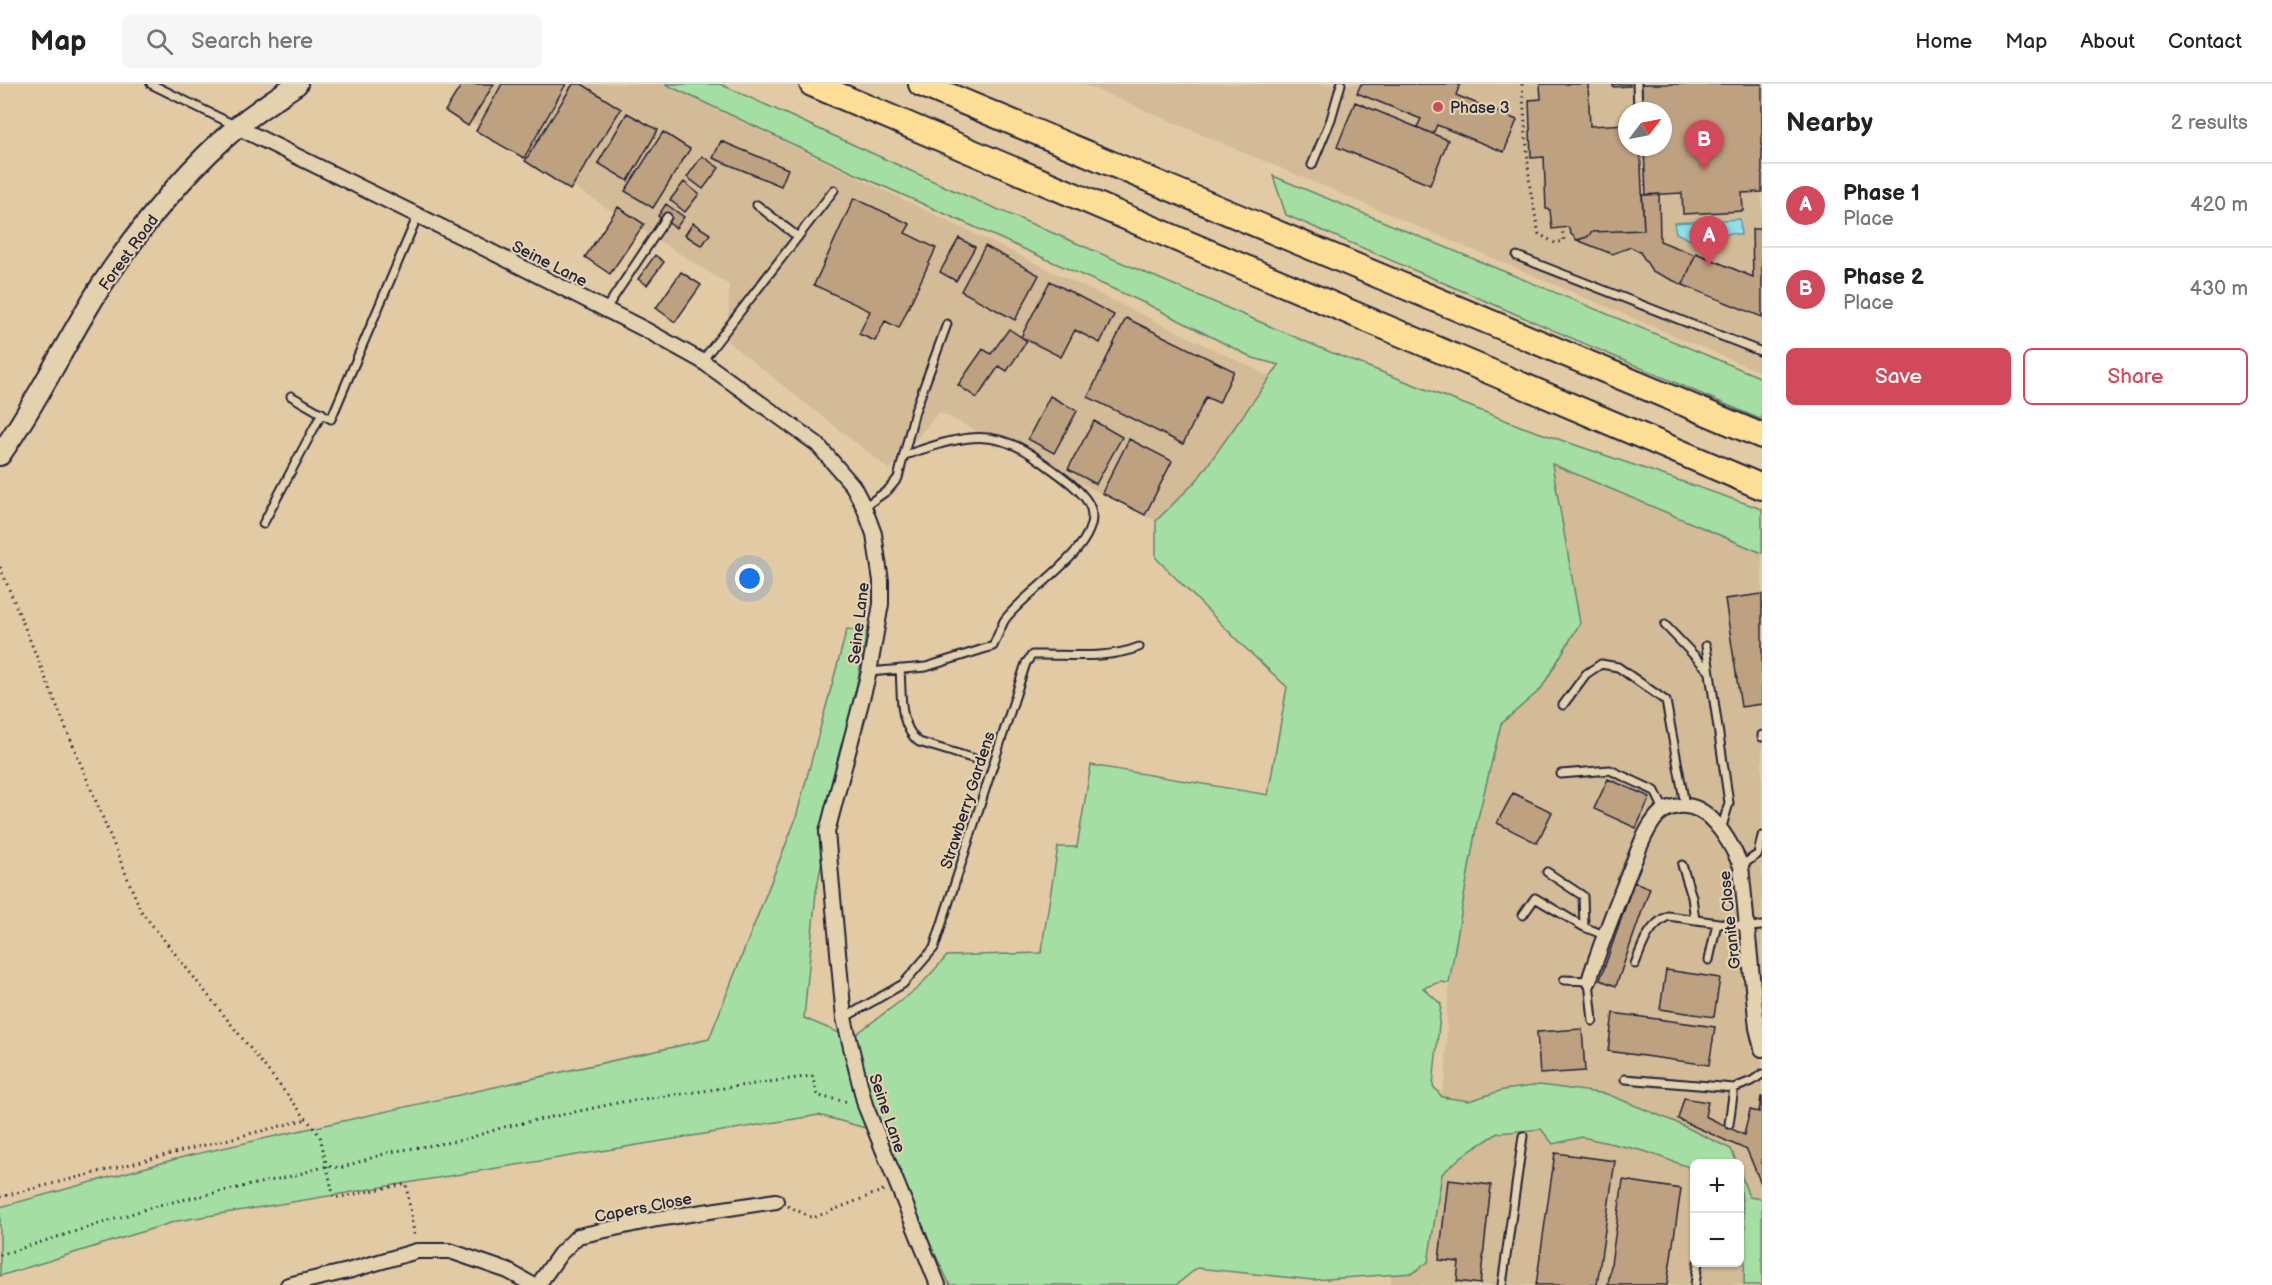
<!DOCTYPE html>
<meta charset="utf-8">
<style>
body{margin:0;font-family:"Balsamiq Sans",sans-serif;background:#f6f6f6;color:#222}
.controls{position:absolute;right:18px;bottom:18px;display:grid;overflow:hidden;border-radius:9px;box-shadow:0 2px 4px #0004}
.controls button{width:54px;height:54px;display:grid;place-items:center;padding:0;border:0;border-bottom:2px solid #e0e0e0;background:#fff;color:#222;font:30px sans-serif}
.compass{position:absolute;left:1618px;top:18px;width:54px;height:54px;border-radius:50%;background:#fff;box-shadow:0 2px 4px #0004;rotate:58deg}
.you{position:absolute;left:750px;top:495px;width:21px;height:21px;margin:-15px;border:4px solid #fff;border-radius:50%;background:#1a73e8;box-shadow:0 0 0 9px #1a73e833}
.badge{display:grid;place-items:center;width:39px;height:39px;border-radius:50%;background:#d1495b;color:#fff;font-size:20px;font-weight:700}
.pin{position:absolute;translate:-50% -50px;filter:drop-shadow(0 2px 3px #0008)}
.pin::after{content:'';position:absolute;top:32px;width:21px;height:18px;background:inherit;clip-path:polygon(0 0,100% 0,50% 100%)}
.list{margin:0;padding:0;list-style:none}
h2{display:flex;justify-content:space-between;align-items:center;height:78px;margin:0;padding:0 24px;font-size:26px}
h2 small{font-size:20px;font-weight:400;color:#767676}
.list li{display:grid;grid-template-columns:39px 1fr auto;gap:18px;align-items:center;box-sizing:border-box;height:84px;padding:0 24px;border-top:2px solid #e0e0e0}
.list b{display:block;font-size:22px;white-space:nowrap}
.list p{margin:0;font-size:20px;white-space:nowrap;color:#767676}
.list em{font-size:20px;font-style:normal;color:#767676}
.actions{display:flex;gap:12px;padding:18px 24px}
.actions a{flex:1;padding:14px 0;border:2px solid #d1495b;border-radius:9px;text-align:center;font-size:21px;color:#d1495b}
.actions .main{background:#d1495b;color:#fff}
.icon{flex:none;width:33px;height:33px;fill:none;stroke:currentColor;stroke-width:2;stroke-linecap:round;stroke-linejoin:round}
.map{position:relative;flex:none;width:1762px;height:1201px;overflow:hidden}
header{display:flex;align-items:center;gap:36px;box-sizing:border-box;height:84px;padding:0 30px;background:#fff;border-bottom:2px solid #e0e0e0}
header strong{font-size:28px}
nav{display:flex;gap:33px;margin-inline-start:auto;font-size:21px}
.search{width:420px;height:54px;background:#f6f6f6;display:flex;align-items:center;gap:15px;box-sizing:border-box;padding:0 21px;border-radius:9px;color:#767676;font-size:22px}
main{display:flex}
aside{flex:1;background:#fff}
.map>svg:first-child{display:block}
</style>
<header>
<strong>Map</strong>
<div class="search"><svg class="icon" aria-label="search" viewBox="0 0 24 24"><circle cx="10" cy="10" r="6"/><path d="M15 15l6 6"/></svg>Search here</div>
<nav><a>Home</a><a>Map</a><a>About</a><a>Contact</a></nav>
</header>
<main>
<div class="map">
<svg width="1762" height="1201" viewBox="0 0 1762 1201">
<rect width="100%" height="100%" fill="#e2caa5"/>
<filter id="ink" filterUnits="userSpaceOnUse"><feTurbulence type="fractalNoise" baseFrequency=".0167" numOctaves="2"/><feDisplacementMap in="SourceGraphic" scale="12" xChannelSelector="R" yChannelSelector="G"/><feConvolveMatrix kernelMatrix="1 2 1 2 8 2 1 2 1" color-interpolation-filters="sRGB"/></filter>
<g filter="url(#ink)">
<path fill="#d3bb98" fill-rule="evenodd" d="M474,0H664L1292,303L1156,437L939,328L890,386L728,258L729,201L465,34Z
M1083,0H1762V289ZM1627,27H1663V63H1627Z
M1551,380L1762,469V1201H1390L1446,993L1447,924L1457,843L1477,738L1501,639L1541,605L1580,539ZM1694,1080H1740V1178H1694Z"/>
<path fill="#a5dea3" stroke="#64806f" stroke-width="1.5" d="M665,0H720L955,107L1330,268L1523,343L1762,425V469L1552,380L1580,539L1541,605L1501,640L1477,738L1449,899L1440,898L1423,904L1441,920L1433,1002L1442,1013L1469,1017L1503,1006L1540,1001L1607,1010L1673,1037L1731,1065L1737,1079L1694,1080V1085L1644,1067L1582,1053L1553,1060L1541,1045L1498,1049L1462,1072L1442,1090L1428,1178L1413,1189L1313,1196L1197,1184L1176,1201H950L876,1047L819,1031L177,1137L0,1192V1123L187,1072L709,955L795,737L847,545L867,548L816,808L804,934L851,954L918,904L947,872L1041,869L1058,763H1077L1091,681L1268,711L1287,603L1241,560L1156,474V437L1197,396L1279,281L1253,274L1149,221L856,90Z
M1273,92L1762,294V336L1286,131Z
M1740,1088L1749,1113L1762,1115V1201H1744L1745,1145L1741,1108L1740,1106Z"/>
<path fill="#8fe0e9" stroke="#6394a3" stroke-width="1.5" d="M1740,135L1741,151L1730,149L1720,154L1717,160L1701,155L1690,156L1676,149L1674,139Z"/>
<path fill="#bea181" stroke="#22223b" stroke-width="1.5" d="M462,0H494L468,42L445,27Z
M502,0H566L524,74L476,47Z
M573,0H582L621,25L570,106L525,77Z
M1361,0H1460L1456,11L1517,36L1504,68L1437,41L1433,50L1417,43L1421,35L1357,9Z
M1540,0H1588L1590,42L1627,40V63H1640L1644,146L1592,148L1587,153L1577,156L1571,150L1568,143L1552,145L1550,126L1546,125L1544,73L1531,74L1529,16L1541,15Z
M1613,0H1630V2L1613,3Z
M1641,0H1762V108L1742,109L1743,127L1683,130L1682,109L1646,111L1644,63H1663V27H1643Z
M1355,18L1448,56L1430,101L1337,63Z
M627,29L658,46L628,97L598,79Z
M663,48L690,65L653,124L625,107Z
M721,57L788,85L781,102L713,74Z
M702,72L719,84L703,105L687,93Z
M684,98L699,110L685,128L670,116Z
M1659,110L1660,157L1695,171L1683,201L1652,187L1640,168L1631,163L1612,170L1577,156L1587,153L1592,148L1644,146L1642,111Z
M854,114L910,140L905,149L936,164L899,244L885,237L875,257L859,250L870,227L814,201Z
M666,120L684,133L676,144L658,132Z
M618,123L644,140L610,190L585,173Z
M693,139L710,150L702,162L685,151Z
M1752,145H1762V233L1683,201L1696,169L1753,193Z
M959,154L975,163L956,197L940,188Z
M985,162L1039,191L1015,236L961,207Z
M655,171L664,178L647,201L638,195Z
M681,188L701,201L675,238L656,224Z
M1050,197L1114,231L1100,259L1075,246L1061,273L1021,253Z
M1126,234L1234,287L1219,319L1206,313L1183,360L1088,313Z
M1009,245L1027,257L1007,287L999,282L977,314L958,301L983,265L991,270Z
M1050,312L1077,327L1054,369L1028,355Z
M1094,337L1122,353L1096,400L1068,385Z
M1129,355L1172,377L1145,431L1102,409Z
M1762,510V620L1741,623L1725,515Z
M1608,695L1650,713L1636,744L1594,725Z
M1513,709L1552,728L1537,759L1497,739Z
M1634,798L1650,804L1616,902L1600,896Z
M1666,886L1720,894L1714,933L1660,925Z
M1613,929L1715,943L1709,981L1608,967Z
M1582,945L1585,987L1540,990L1537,948Z
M1761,1013H1762V1102L1747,1066L1678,1035L1684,1014L1708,1018L1705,1032L1744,1051L1750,1026L1759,1028Z
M1555,1069L1615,1077L1597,1201H1536Z
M1448,1096L1491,1101L1480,1200L1457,1197L1459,1178L1439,1176Z
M1623,1096L1681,1105L1667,1201H1608Z"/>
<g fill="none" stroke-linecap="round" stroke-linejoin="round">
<g stroke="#22223b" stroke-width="11">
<path id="lane" d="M151,0L234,41
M1637,0L1638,25
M1312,81L1331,35L1341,0
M757,121L798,153
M1517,172L1762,268
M605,226L667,133
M702,277L834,106
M291,312L331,335L418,131
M864,423L888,406L898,394L915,327L947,240
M263,440L322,329
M1665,541L1709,587
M1706,562L1729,719L1721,746
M900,585C902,610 898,641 919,658L975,675
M869,588L926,583L993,562C997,554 1000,545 1004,537C1022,509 1102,464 1091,425C1086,408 1056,388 1042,378C992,339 959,354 905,371
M1563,621L1586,590L1601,580L1618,583L1666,617L1685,721
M1762,651V653
M1561,690L1610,686L1655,707L1664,726
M1682,781L1692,813L1695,836
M1741,782L1758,770L1762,752
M1547,788L1583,812L1584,843L1604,851
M1523,831L1535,814L1584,843
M1709,876L1717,839
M1635,880C1643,860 1648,842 1668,832L1747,843L1762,842
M1564,896L1589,897L1593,937
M844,934L903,900L934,864L1026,579L1032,571C1067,570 1106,576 1139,563
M1625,995L1734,1004L1752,997L1762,990
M1729,1040L1734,1004
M1502,1201L1523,1052
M1695,1201L1698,1178"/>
</g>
<g stroke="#22223b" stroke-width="18">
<path id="street" d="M237,43L468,156L646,246L702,277L817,360L853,402L864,423L874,450L881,497V520L869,588L827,748L844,934L865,1021L938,1201
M1589,897C1600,861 1615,825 1629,789C1637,771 1643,750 1655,735C1659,729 1667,724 1674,723C1707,714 1730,757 1741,782L1757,944L1762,965
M288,1201L348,1187L417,1167H450L508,1187L533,1201
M538,1201L560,1170L578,1152L657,1135L776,1117"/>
</g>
<g stroke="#22223b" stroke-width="24">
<path id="secondary" d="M0,371C38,317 66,257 101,202C139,145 184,88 237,43C256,27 277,14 297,0"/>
</g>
<g stroke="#22223b" stroke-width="28">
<path id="highway" d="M812,0L1762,403
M921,0L1762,352"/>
</g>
<path stroke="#22223b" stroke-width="3" stroke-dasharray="1.5 4.5" stroke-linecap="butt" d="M1522,0L1530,104L1539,150L1555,159L1564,157L1562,144
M0,483L141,827L320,1052L334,1114L406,1100L415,1154
M0,1113L308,1035
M788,1122L813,1134L884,1106
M0,1171L159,1121L292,1092L327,1082L340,1084L390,1068L463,1056L504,1043L622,1018L812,992L818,1012L849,1018"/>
<use href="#lane" stroke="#e4d2af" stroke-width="7"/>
<use href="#street" stroke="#e4d2af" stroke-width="14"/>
<use href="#secondary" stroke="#e4d2af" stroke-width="20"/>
<use href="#highway" stroke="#fcde96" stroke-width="24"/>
</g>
</g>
<circle fill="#d1495b" stroke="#e4d2af" stroke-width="2" cx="1438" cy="23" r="6"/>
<g text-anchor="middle" stroke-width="4.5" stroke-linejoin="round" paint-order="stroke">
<g font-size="16" fill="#22223b" stroke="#e4d2af" text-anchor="start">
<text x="1450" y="29">Phase 3</text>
</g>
<g font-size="16" fill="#22223b" stroke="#e4d2af">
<text transform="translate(128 168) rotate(-54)" y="6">Forest Road</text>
<text transform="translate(550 179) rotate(27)" y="6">Seine Lane</text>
<text transform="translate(858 539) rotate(-83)" y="6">Seine Lane</text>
<text transform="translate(967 716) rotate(-72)" y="6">Strawberry Gardens</text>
<text transform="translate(1729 836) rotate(-96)" y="6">Granite Close</text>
<text transform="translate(888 1029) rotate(71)" y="6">Seine Lane</text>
<text transform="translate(643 1123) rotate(-11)" y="6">Capers Close</text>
</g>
</g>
</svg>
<div class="controls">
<button>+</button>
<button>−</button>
</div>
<svg class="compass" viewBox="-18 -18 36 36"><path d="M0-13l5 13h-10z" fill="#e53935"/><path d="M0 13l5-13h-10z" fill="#767676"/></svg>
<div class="you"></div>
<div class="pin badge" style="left:1709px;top:182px">A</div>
<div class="pin badge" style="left:1704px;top:86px">B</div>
</div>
<aside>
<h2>Nearby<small>2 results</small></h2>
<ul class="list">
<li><span class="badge">A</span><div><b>Phase 1</b><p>Place</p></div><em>420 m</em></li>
<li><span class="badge">B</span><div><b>Phase 2</b><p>Place</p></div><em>430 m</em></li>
</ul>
<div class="actions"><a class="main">Save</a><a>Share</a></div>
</aside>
</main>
